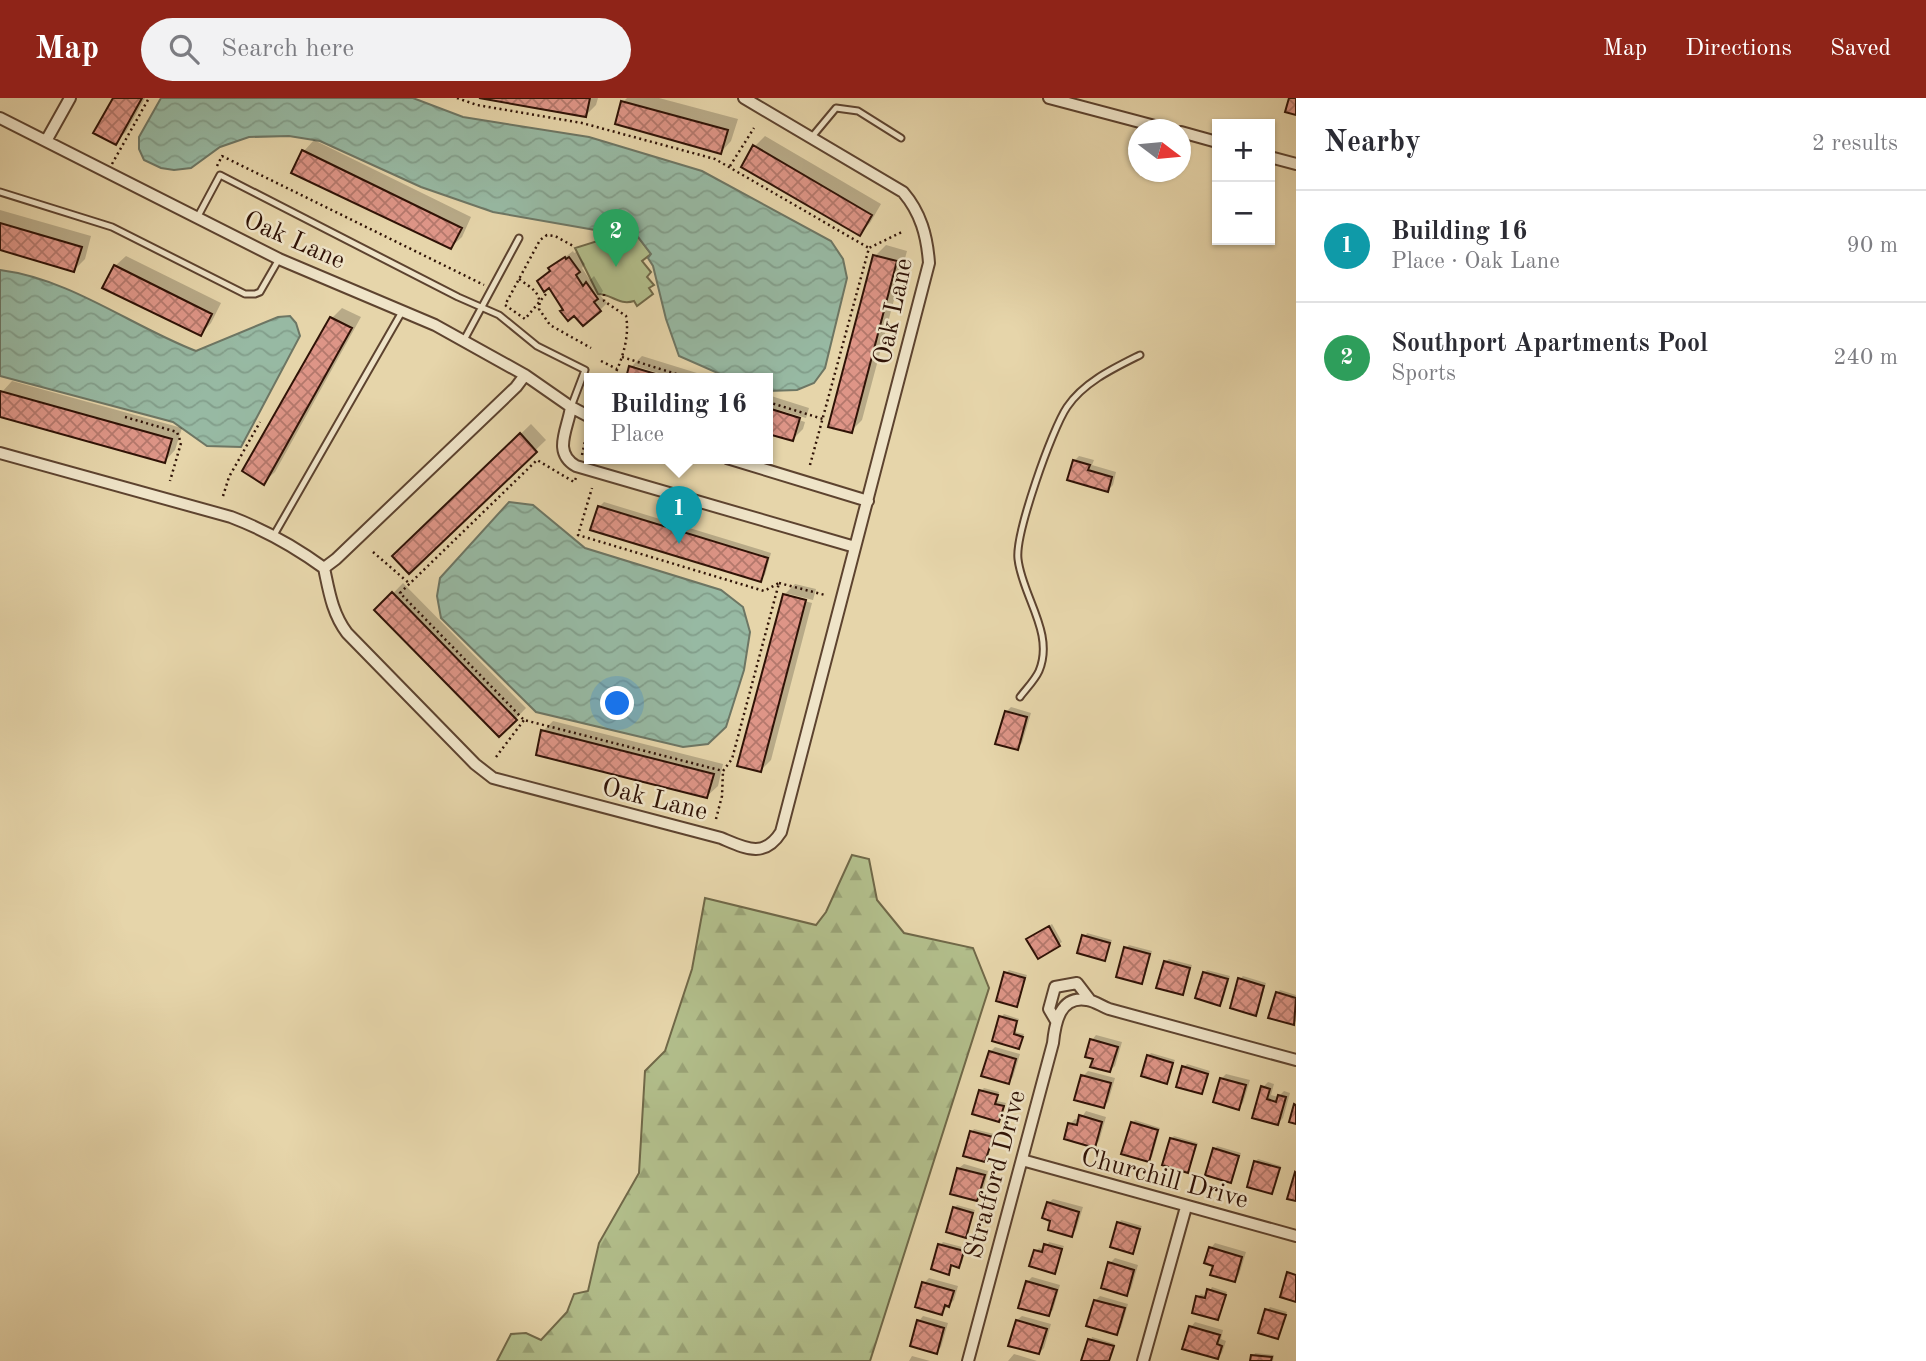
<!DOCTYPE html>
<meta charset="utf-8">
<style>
body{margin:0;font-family:"Old Standard TT",serif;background:#f2f2f3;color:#2b2b33}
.controls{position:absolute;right:21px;top:21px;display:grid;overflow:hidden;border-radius:0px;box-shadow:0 2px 5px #0004}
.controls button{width:63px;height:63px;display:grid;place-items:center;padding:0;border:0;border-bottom:2px solid #e1e1e2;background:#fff;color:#2b2b33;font:35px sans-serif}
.compass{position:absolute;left:1128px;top:21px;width:63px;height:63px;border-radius:50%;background:#fff;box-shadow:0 2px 5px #0004;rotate:106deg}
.you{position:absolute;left:618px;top:606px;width:24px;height:24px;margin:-18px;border:5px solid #fff;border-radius:50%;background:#1a73e8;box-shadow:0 0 0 10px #1a73e833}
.badge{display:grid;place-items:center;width:46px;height:46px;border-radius:50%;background:#8f2418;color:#fff;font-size:23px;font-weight:700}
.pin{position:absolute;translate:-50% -58px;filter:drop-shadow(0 2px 4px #0008)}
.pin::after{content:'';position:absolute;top:37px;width:24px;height:21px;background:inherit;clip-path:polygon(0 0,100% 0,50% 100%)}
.popup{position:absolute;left:584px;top:275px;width:189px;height:91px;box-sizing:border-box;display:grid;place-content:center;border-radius:0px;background:#fff;filter:drop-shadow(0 2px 5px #0005);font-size:23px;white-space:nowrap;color:#7c7c81}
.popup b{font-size:26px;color:#2b2b33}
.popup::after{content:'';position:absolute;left:50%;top:100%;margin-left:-14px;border:14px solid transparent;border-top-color:#fff}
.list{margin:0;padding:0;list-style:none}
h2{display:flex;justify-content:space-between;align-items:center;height:91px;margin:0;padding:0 28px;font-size:30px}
h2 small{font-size:23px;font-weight:400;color:#7c7c81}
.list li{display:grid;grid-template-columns:46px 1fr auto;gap:21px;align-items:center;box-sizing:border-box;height:112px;padding:0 28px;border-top:2px solid #e1e1e2}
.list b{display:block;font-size:26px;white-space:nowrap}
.list p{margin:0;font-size:23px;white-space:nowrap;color:#7c7c81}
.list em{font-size:23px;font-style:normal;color:#7c7c81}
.icon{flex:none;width:38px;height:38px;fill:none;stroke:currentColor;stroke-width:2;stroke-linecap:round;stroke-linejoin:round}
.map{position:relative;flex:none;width:1296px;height:1263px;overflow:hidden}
header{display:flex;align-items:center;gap:42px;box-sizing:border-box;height:98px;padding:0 35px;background:#8f2418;color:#fff}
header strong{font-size:33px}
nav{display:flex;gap:38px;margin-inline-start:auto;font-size:24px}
.search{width:490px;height:63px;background:#f2f2f3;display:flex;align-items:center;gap:18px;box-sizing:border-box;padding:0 24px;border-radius:38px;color:#7c7c81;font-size:26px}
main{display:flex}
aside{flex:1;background:#fff}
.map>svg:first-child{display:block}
</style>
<header>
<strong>Map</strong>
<div class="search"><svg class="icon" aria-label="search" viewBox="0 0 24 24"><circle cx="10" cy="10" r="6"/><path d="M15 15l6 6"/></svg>Search here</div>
<nav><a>Map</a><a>Directions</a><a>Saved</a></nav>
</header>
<main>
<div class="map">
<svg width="1296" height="1263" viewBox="0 0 1296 1263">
<defs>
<pattern id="forest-firs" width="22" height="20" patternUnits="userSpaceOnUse" patternTransform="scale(1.75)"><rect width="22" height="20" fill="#b2be8b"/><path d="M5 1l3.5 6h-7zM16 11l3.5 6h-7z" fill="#99a276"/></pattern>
<pattern id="water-waves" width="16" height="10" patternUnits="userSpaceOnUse" patternTransform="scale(1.75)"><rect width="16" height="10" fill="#97b9a3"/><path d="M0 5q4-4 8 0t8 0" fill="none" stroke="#829e8b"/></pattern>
<pattern id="building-cross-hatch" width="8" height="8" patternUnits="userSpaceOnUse" patternTransform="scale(1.75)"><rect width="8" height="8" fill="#de9587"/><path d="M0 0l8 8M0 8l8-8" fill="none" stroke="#b4786c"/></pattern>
</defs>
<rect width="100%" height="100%" fill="#e6d5aa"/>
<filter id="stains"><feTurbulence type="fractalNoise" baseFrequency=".00286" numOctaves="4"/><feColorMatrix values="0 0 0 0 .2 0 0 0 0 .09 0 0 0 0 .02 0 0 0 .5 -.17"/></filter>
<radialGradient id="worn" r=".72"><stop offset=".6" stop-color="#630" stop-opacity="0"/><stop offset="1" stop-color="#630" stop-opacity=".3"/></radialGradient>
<path fill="#b2be8b" stroke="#706848" stroke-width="2" d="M635,135L651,156L642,163L651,174L647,179L654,187L649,190L653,196L637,208L634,203C619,208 612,196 598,196L575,150L607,140L621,146Z"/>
<path fill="url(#forest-firs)" stroke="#706848" stroke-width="2" d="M852,757L869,761L877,802L904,835L973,850L989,890L870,1263H497L511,1236L526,1235L541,1242L567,1214L574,1196L588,1193L599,1145L639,1075L645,973L665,953L692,871L705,800L816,827L826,814Z"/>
<path fill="url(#water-waves)" stroke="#6d7664" stroke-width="2" d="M161,0H413L463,19L589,39L702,73L831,143L843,161L847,180L825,270L814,285L797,292L768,293V280H729L679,258L666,221L653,168L648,160L651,156L635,135L626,142L595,132L493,114L421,89L320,43L289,38L249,39L220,49L191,70L174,72L161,70L144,62L139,51V39Z
M0,172C71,181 131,228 196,253L278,219L290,218L296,225L300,238L241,349L207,348L173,324L0,278Z
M509,404L533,407L585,450L721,492L743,509L750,534L744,572L726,629L708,646L683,649L536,614L441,520L437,498L440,480Z"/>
<path fill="#0003" d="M115,0H145L126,34L115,44Z
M487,0H598L596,7L586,17Z
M627,0H659L738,21L731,43L721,54L623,4Z
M765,38L881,106L870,125L860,135L755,48Z
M314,42L471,119L462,139L451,149L304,53Z
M0,112L91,138L85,161L74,172L0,150Z
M886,147L907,153L862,322L851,333L875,158Z
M573,153L574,155L576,154L585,166L582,170L590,182L594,178L603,193L600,197L607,205L600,212L575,216L564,211L550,171Z
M126,158L221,205L211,225L201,236L115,168Z
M342,210L361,219L275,374L264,384L332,220Z
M642,258L713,280H675L635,268V271L628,280L631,269Z
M12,283L182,330L175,352L165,363L0,317L2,294Z
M768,297L809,310L806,320L768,309Z
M768,312L805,324L803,331L793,341Z
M531,326L546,342L409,474L395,458Z
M1079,358L1094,362L1092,367L1116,374L1113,387L1108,392L1074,363Z
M604,404L771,455L765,477L760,482L599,409Z
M403,485L526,610L500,637L377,512Z
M795,486L816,491L813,502L789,496V499L812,505L771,662L761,672L784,497Z
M1011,609L1031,615L1022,645L1017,650L1006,614Z
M553,623L723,666L718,688L707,698L543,633Z
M1052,826L1062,844L1039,858L1031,838Z
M1087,835L1112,842L1105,861L1079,853Z
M1129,847L1152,853L1144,882L1141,884L1126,850Z
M1169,861L1192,867L1185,892L1182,895L1166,863Z
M1009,872L1027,877L1019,904L1016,907L1006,875Z
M1207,872L1230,878L1223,903L1220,906L1204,875Z
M1243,878L1266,885L1258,913L1255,916L1240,881Z
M1280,892L1296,897V923L1293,926L1277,895Z
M1004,916L1019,921L1015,934L1024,936L1019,949L1001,919Z
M1096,937L1122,944L1115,968L1110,972L1095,960L1092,942Z
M995,949L1020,956L1013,979L1008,984L990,954Z
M1151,955L1175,962L1166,984L1148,958Z
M1187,966L1210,973L1202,994L1184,969Z
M1088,973L1115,980L1108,1004L1103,1008L1083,978Z
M1226,976L1250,982L1243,1005L1238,1010L1221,981Z
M1268,984L1274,986L1271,997L1278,999L1284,993L1290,995L1283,1020L1278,1025L1255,1018L1263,989Z
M984,990L999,994L997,1003L1006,1005L999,1022L981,993Z
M1086,1013L1106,1019L1099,1043L1094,1048L1070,1026L1075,1021L1080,1022Z
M1135,1022L1160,1030L1152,1059L1149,1062L1132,1025Z
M974,1031L994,1036L985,1063L972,1034Z
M1174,1038L1198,1045L1190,1070L1187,1073L1171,1041Z
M1217,1048L1241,1055L1233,1080L1230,1083L1215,1051Z
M1258,1061L1281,1068L1272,1094L1255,1064Z
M964,1066L988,1073L982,1097L977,1101L952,1094L959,1070Z
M1053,1101L1083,1109L1076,1132L1071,1137L1053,1121L1048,1105Z
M957,1107L975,1112L965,1138L954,1110Z
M1121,1122L1142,1128L1132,1154L1119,1125Z
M943,1144L966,1150L962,1165L959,1168L953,1166L948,1175L940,1147Z
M1049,1144L1064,1148L1055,1174L1036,1153L1039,1150L1045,1152Z
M1215,1145L1246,1154L1239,1177L1234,1182L1215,1166L1211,1150Z
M1115,1160L1138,1167L1131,1191L1126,1196L1110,1165Z
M1032,1179L1060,1187L1053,1212L1048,1216L1027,1184Z
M929,1180L958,1188L954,1202L941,1215L924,1185Z
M1212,1189L1227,1194L1218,1220L1198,1199L1201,1196L1207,1198Z
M1100,1198L1128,1206L1121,1230L1116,1235L1096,1202Z
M1270,1209L1287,1214L1278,1239L1267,1212Z
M923,1218L948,1225L941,1249L936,1254L919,1223Z
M1022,1218L1051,1226L1044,1250L1039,1255L1017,1222Z
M1195,1224L1223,1232L1221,1241L1226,1243L1222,1255L1218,1259L1191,1229Z
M1092,1239L1115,1246L1109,1262L1083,1263Z
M1255,1255L1274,1257L1273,1263H1252Z
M1014,1256L1037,1263H1008Z
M912,1258L930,1263H909Z"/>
<path fill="url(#building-cross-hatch)" stroke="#2f1206" stroke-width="2" d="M113,0H142L116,47L93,35Z
M479,0H590L586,19Z
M1289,0H1296V17L1285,14Z
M621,3L728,32L721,56L615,26Z
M753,47L872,117L860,138L741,69Z
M302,52L462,130L451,151L291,75Z
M0,125L82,149L74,174L0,152Z
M873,157L897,163L852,335L828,329Z
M565,159L566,161L569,159L580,174L576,177L583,188L586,184L598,201L594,204L601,213L583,228L574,218L568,223L560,213L563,212L549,190L544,194L537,183L550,173L548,170Z
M114,167L212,216L201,238L102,190Z
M330,219L352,230L264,387L242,373Z
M629,268L669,280H626Z
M0,293L172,341L165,365L0,319Z
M768,310L800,320L793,343L768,336Z
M520,335L537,354L409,476L392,458Z
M1073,362L1090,367L1088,372L1112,379L1108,394L1067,382Z
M598,408L768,460L761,484L590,432Z
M392,494L517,622L499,639L374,512Z
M783,496L806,502L761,674L737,668Z
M1005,613L1027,619L1018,652L995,646Z
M541,632L714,676L707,700L536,657Z
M1049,828L1060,848L1038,861L1026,841Z
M1082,837L1110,845L1105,863L1077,855Z
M1124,849L1150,856L1142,886L1116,879Z
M1164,863L1190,870L1183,897L1156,890Z
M1004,874L1025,880L1017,909L996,903Z
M1203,874L1228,881L1220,908L1195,900Z
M1238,880L1264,888L1256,918L1230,910Z
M1276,894L1296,900L1294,927L1268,920Z
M999,918L1017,923L1014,936L1023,939L1019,951L992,943Z
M1090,941L1118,949L1110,974L1090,969L1093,961L1085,959Z
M989,953L1016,961L1009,986L981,978Z
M1147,957L1173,965L1167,986L1141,978Z
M1182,968L1208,976L1202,996L1176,989Z
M1081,977L1111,985L1104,1010L1074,1002Z
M1220,980L1246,987L1239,1012L1213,1004Z
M1261,988L1270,991L1267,1001L1276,1004L1278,997L1286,999L1278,1027L1252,1020Z
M979,992L998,997L995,1006L1004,1008L999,1024L972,1016Z
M1294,1006L1296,1007V1026L1289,1024Z
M1079,1017L1102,1024L1095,1050L1064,1041L1068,1025L1077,1027Z
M1131,1024L1158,1032L1149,1064L1121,1056Z
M970,1033L993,1039L985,1064L963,1058Z
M1170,1040L1196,1047L1188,1075L1162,1067Z
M1213,1050L1239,1058L1231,1085L1205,1077Z
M1254,1063L1280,1070L1272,1096L1247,1089Z
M957,1070L985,1077L977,1103L950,1096Z
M1295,1074L1296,1075V1103L1287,1101Z
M1047,1104L1079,1114L1072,1139L1048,1132L1050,1123L1042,1120Z
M953,1109L973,1115L966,1140L946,1134Z
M1117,1124L1140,1131L1133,1156L1110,1149Z
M938,1146L964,1153L959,1170L951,1167L949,1177L931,1171Z
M1044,1146L1062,1151L1055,1176L1029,1168L1034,1152L1042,1154Z
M1209,1149L1242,1159L1235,1184L1210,1177L1213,1168L1204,1165Z
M1108,1164L1134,1172L1127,1198L1101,1190Z
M1287,1174L1296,1177V1204L1280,1199Z
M1026,1183L1057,1192L1049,1218L1018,1210Z
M922,1184L954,1193L949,1209L945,1207L942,1217L915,1209Z
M1207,1191L1226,1197L1218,1222L1192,1215L1196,1198L1205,1200Z
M1094,1202L1125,1210L1117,1237L1086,1228Z
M1265,1211L1286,1217L1278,1241L1258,1235Z
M917,1222L944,1230L937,1256L910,1248Z
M1016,1222L1047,1231L1039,1256L1008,1248Z
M1189,1228L1220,1237L1217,1246L1222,1248L1218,1261L1182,1251Z
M1088,1241L1114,1248L1109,1263H1081Z
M1251,1257L1272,1259L1271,1263H1250Z"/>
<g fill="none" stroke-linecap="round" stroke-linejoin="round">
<g stroke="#5d432f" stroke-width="9">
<path id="service" d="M811,40L836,10L858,13L901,40
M0,94L112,129L245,196H255L260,194L279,161
M197,120L220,77L458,199L499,217L537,248L585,272L571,309
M464,242L519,140
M274,437L403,212
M1020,599C1026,591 1035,582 1039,573C1055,535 1022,498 1018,461C1015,436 1052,331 1067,309C1084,284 1114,270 1140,257"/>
</g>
<g stroke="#5d432f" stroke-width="14">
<path id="minor" d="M1049,0L1170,32
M0,20L279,161L435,227L525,277L571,309L590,319
M1181,34L1217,44
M46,43L70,0
M1270,59L1296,66
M571,309C568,331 552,354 576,368L855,449
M0,355L231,419C265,432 294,448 324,470C329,493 332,515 347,535L475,666L493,680L721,740C745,750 764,761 781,734L929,165C927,138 921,115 903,94L744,0
M727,360L868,403
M324,470L336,461L516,289L525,277
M1056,923L1049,911L1055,889L1077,885L1090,902
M1022,1062L1296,1138
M968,1263L1053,945C1055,925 1060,897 1087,902C1095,903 1101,908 1109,911L1296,962
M1143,1263L1186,1109"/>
</g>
<path stroke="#2f1206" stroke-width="2.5" stroke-dasharray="2 3.5" stroke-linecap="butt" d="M457,0L477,7L582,25L715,61L869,150
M112,66L149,0
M217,68L222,58L484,187
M730,68L754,30
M519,181C531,190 542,194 539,211L550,227L591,250
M546,196L525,221L505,207L540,142L547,137L555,138L575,149
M604,196V203L626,218C630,238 622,263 613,280
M622,259L689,280
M601,263L617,271
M768,304L823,321
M125,319L177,334L181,345L170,383
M582,357L588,329
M810,367L869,150L904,133
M576,380L574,384L537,362L400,495L524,622L723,673L732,661L779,485L764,493L578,437L592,390
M223,398L229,379L260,324
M373,454L410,486
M779,485L825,497
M496,659L524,622
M716,721L722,698L723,673"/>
<use href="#service" stroke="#efe4c8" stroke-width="5"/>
<use href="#minor" stroke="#efe4c8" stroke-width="10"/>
</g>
<g text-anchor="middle" stroke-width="5" stroke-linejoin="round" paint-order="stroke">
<g font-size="26" fill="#2f1206" stroke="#efe4c8">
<text transform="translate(295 141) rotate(24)" y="9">Oak Lane</text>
<text transform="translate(892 213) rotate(-78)" y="9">Oak Lane</text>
<text transform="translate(655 700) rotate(14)" y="9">Oak Lane</text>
<text transform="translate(994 1076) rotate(-75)" y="9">Stratford Drive</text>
<text transform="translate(1165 1079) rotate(15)" y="9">Churchill Drive</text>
</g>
</g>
<rect width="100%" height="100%" filter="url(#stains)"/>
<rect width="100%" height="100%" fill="url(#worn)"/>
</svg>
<div class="controls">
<button>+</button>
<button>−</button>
</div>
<svg class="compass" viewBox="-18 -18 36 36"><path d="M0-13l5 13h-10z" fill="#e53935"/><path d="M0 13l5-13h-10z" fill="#7c7c81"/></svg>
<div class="you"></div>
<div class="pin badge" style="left:679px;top:446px;background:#0f9aa8">1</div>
<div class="popup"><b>Building 16</b>Place</div>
<div class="pin badge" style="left:616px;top:169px;background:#2e9e5b">2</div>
</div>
<aside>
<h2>Nearby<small>2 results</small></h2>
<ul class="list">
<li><span class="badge" style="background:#0f9aa8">1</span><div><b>Building 16</b><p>Place · Oak Lane</p></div><em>90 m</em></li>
<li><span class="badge" style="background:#2e9e5b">2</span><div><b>Southport Apartments Pool</b><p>Sports</p></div><em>240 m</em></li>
</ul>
</aside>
</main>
